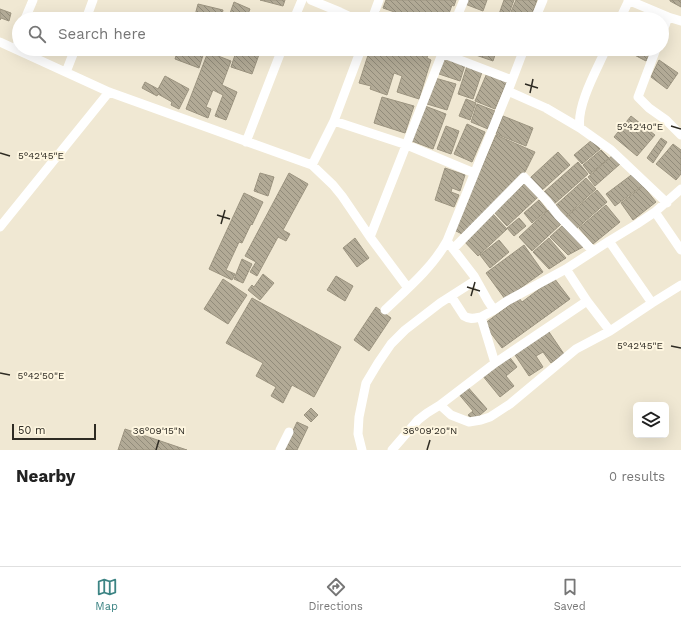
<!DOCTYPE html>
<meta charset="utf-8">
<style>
body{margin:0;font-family:"Work Sans",sans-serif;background:#f6f6f6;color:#222}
.controls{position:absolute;right:12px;bottom:12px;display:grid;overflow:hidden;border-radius:6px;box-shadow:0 4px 16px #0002}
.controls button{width:36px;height:36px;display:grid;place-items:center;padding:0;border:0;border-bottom:1px solid #e0e0e0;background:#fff;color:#222;font:20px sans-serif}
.scale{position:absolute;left:12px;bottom:10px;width:84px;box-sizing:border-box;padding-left:4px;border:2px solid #2e2b23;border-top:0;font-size:11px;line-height:14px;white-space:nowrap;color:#2e2b23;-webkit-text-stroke:3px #fef6e0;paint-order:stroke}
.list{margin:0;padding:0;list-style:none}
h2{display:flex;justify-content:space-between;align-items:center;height:52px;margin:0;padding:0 16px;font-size:17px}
h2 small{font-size:13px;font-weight:400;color:#767676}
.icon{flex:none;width:22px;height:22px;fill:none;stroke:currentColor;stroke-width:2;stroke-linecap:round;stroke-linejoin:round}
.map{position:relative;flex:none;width:681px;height:450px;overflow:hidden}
.search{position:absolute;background:#fff;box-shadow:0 4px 16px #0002;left:12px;right:12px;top:12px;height:44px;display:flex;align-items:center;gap:10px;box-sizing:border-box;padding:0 14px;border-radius:22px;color:#767676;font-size:15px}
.sheet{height:116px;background:#fff}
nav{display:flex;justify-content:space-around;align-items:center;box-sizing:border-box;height:56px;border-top:1px solid #e0e0e0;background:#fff;font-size:11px;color:#767676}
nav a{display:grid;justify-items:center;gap:2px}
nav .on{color:#3c8484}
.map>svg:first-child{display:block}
</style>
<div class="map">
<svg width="681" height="450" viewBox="0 0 681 450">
<defs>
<pattern id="building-back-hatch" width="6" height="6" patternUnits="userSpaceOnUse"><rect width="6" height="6" fill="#b2aa96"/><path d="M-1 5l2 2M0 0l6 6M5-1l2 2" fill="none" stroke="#918b7a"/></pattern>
</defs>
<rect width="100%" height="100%" fill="#f0e8d3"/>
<path fill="url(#building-back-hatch)" stroke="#9c9480" d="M260,0H285L283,6Z
M386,0H456L454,6L452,5L447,19H402L403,15L383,8Z
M466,0H487L483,11L465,4Z
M504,0H514L507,19L498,17Z
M516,0H537L530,19H508Z
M670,0H681V7L670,1Z
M234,2L250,9L246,19H228Z
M198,4L223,10L221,19H194Z
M0,9L11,13L9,21L1,18L0,20Z
M379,12L396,19H376Z
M587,13L607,19H584Z
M178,49H205L199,68L175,59Z
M237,49H261L252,74L231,67Z
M370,49H414L428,54L427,58L431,60L419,99L397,92L402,76L394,73L387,95L370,89L371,86L359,83Z
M475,49H497L493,61L473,54Z
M623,49H652L646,61Z
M208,52L231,61L222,85L237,92L226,120L215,116L223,95L213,90L206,107L211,109L208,118L186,109Z
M444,58L465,65L460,81L439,74Z
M659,60L678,73L667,89L651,77Z
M467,66L482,72L473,99L458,94Z
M487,73L507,81L495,109L475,101Z
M165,76L189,89L179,109L171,105L172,102L158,94L157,96L142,88L145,82L158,89Z
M435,78L456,84L447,110L427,104Z
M382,97L414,106L405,133L374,123Z
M466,99L476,103L470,120L459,116Z
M477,104L495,111L488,129L471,122Z
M425,106L446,114L433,149L412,141Z
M503,116L533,128L526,146L496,134Z
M631,116L655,135L637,156L614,137Z
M467,124L485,132L472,162L454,154Z
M446,126L459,131L451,154L437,149Z
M496,135L535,152L525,172L464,235L454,230Z
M661,138L667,142L653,163L647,158Z
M592,140L600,149L582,164L574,155Z
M673,144L681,150V174L676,180L656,164Z
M601,150L609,158L590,174L583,165Z
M558,152L570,165L541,191L530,178Z
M613,155L620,164L595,186L588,177Z
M578,162L588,174L553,205L543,193Z
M445,168L465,175L460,191L452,188L451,192L459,195L454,207L435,200Z
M260,173L274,177L268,196L254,191Z
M289,173L308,184L283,230L290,234L286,241L278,237L257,276L250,272L256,262L245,256Z
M634,173L643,185L615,206L606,194Z
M586,178L596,189L564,218L554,207Z
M525,183L538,197L507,226L494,212Z
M643,186L656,202L633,220L621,203Z
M597,190L607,202L575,230L565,218Z
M244,193L263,202L252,225L251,224L242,243L239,242L226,270L235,274L232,280L209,269Z
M539,200L547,210L532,223L524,213Z
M606,205L620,222L593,244L579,228Z
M548,210L561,224L532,251L519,237Z
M493,214L507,229L478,256L463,240Z
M519,218L526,226L514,236L507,228Z
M563,225L583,247L568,255L550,237Z
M355,238L369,258L357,267L343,248Z
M549,238L566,258L549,269L533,252Z
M499,240L509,252L490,268L480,255Z
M524,245L543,272L505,299L486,273Z
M242,259L252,264L243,283L234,279Z
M263,274L274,283L260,300L248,290L252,285L254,287Z
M336,276L353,286L345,301L327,290Z
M554,278L570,299L502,348L484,324L519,298L522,302Z
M223,279L247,295L228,324L204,309Z
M252,298L341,347L314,397L292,385L283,403L271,396L276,387L256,376L263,363L226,343Z
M376,307L391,318L369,351L354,340Z
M547,329L564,354L551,363L543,352L536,356L543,367L529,376L513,352Z
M508,355L517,367L506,376L514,386L500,397L482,375Z
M466,385L487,409L473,421L468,415L473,411L457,392Z
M311,408L318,415L311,422L304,415Z
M297,422L308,427L297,450H284Z
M125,429L187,450H118Z"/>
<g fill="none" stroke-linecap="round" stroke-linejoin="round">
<path stroke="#fff" stroke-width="9" d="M311,0L340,12L355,19
M628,0L668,17L681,21
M25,19L33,0
M86,19L93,0
M294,19L302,0
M372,19L379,0
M456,19L464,0
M535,19L543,0
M620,19L629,0
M662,34L668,17
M0,42L109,92L312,165L333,185L342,196L370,237L408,288
M431,49L512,80
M656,49L638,97L649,108L666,120L681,135
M18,50V36L19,34
M66,72L75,49
M508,91L546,108L580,128L611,150L667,203
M334,121L407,145L474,173
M580,128C576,106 597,69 606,49
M246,142L282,49
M312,165L334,121L361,49
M655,212L681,250
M0,227L109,92
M370,237L444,49
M447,241L474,276L488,301L494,310L507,301L566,269L609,241L637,224L655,212L681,189
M609,241L652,303
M453,249L524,177L547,201L558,215L593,251
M566,269L587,301L610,331
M451,296L464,316C470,320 475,318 481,317
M385,310C406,290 433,267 447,241L508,91L524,49
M494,310L481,317L495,363
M440,405L451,415L469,422L481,420L490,417L510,404L576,349L610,331L652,303L681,285
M280,450L289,432
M362,450L358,434L359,417L366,383L378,363L391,344L405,330L440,303L476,280
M392,450L418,420L427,413L440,405L495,363L587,301"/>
</g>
<path fill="none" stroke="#2e2b23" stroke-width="1.5" d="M525,84L538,88M530,93L533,79M671,126L681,129M0,153L10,156M217,215L230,219M221,224L225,210M467,287L480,291M471,296L475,282M671,346L681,348M0,373L10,375M156,450L159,440M427,450L430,440"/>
<g font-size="10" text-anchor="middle" fill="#2e2b23" stroke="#fef6e0" stroke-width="4" stroke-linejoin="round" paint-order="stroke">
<text x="640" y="130">5°42'40"E</text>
<text x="41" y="159">5°42'45"E</text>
<text x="640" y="349">5°42'45"E</text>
<text x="41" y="379">5°42'50"E</text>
<text x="159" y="434">36°09'15"N</text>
<text x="430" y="434">36°09'20"N</text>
</g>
</svg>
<div class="controls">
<button><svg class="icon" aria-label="layers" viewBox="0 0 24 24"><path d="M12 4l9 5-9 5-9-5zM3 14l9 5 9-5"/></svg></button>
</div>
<div class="scale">50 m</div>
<div class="search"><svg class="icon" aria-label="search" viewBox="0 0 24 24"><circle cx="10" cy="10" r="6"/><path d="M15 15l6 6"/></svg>Search here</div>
</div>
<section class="sheet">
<h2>Nearby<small>0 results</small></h2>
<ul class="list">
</ul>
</section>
<nav>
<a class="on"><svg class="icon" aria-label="map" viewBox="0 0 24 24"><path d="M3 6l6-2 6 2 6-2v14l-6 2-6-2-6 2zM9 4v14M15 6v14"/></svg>Map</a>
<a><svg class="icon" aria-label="directions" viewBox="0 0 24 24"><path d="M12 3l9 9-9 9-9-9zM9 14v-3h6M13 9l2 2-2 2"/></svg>Directions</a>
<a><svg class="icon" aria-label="saved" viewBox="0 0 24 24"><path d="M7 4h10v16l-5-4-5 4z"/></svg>Saved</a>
</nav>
